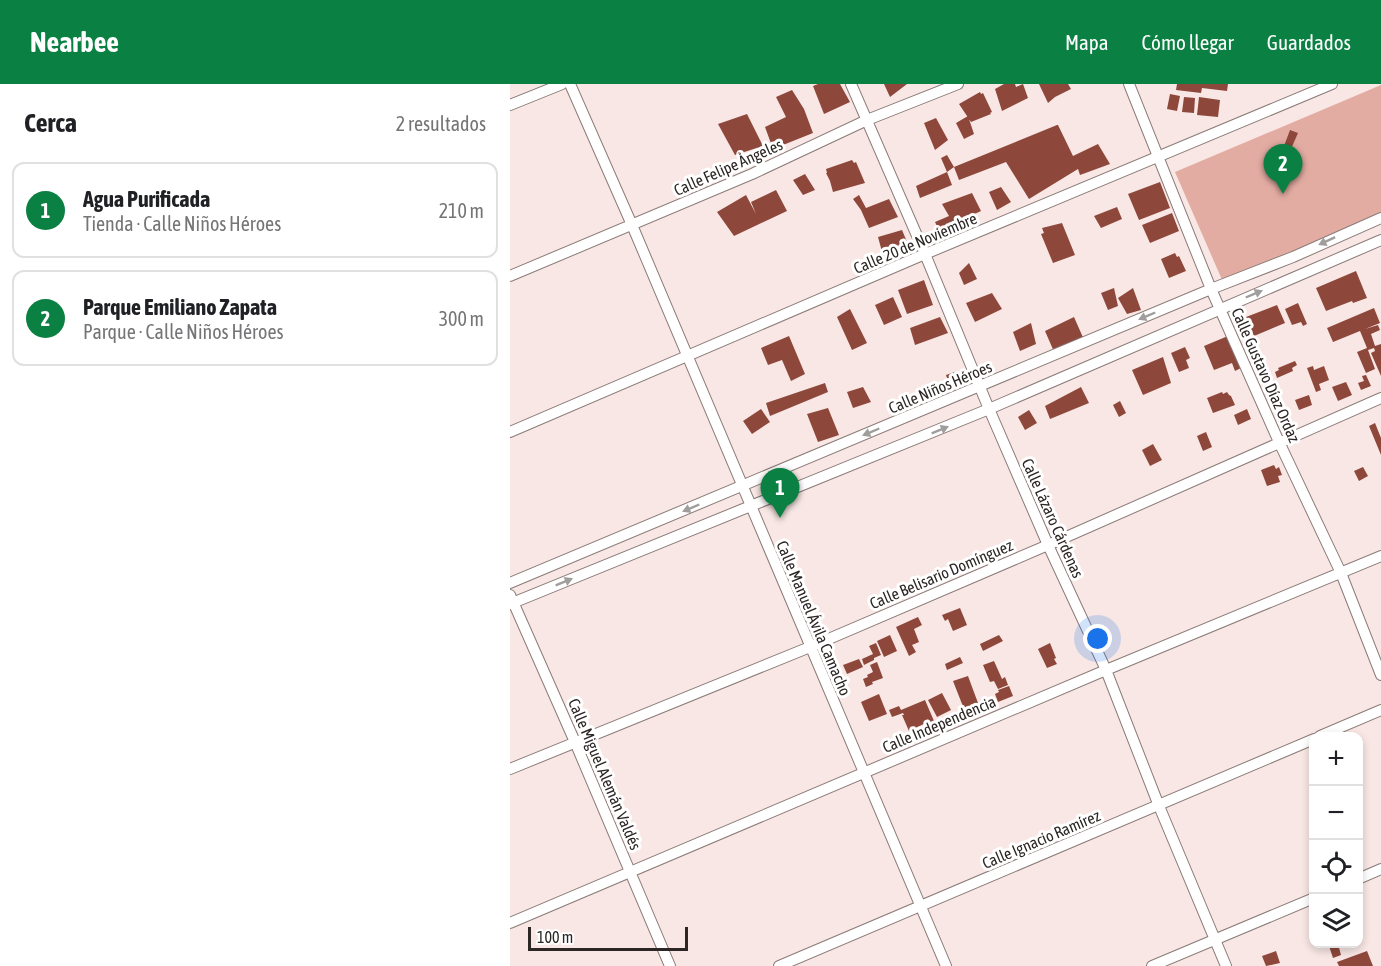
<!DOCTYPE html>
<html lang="es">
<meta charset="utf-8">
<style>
body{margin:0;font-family:"Asap Condensed",sans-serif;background:#f2f2f2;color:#202124}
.controls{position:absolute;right:18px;bottom:18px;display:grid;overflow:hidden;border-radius:12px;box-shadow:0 3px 9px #0003}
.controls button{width:54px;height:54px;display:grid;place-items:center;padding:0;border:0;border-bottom:2px solid #e0e0e0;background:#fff;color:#202124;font:30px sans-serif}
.scale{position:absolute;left:18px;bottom:15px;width:160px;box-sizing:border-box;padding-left:6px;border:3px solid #2c2625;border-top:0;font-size:16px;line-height:21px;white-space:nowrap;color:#2c2625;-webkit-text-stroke:4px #fff;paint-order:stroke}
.you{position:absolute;left:588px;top:555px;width:21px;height:21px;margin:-15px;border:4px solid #fff;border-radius:50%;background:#1a73e8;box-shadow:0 0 0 9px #1a73e833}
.badge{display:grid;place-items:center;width:39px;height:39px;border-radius:50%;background:#0b8043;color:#fff;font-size:20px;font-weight:700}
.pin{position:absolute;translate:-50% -50px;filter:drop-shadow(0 2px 3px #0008)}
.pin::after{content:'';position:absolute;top:32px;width:21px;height:18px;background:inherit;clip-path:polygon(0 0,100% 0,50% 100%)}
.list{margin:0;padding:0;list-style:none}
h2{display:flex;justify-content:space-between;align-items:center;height:78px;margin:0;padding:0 24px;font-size:26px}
h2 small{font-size:20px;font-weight:400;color:#757577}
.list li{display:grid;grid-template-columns:39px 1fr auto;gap:18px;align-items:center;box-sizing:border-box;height:96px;margin:0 12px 12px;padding:0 12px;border:2px solid #e0e0e0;border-radius:12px}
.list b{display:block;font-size:22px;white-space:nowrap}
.list p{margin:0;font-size:20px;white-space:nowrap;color:#757577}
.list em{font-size:20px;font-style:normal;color:#757577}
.icon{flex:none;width:33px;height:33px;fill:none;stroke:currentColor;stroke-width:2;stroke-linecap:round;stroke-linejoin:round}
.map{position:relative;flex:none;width:871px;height:882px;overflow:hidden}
header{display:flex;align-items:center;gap:36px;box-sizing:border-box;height:84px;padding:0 30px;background:#0b8043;color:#fff}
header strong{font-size:28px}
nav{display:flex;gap:33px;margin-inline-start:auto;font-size:21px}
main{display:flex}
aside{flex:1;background:#fff}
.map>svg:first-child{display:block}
</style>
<header>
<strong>Nearbee</strong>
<nav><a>Mapa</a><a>Cómo llegar</a><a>Guardados</a></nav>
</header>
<main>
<aside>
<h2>Cerca<small>2 resultados</small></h2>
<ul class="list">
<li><span class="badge">1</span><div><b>Agua Purificada</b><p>Tienda · Calle Niños Héroes</p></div><em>210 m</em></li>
<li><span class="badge">2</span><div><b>Parque Emiliano Zapata</b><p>Parque · Calle Niños Héroes</p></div><em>300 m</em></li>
</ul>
</aside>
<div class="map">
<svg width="871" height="882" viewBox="0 0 871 882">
<rect width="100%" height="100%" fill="#f8e7e4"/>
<path fill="#e3aca2" d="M871,1V132L713,198L665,88Z"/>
<path fill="#8e473b" d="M308,0H330L340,18L314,30L303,2Z
M374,0H397L380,13Z
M494,0H505L506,3L513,0L518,14L492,27L485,5Z
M529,0H558L561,5L545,13L538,19Z
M667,0H718L717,7L692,4L691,9L666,6Z
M282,6L294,25L303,49L263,65L255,43L276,33L266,13Z
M470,8L471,10L473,9L482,28L480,29L481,30L461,38L449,20Z
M660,10L670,12L667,27L657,25Z
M674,13L685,14L684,29L672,28Z
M689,13L710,16L708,33L687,31Z
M237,30L253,62L225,71L208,40Z
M458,32L464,50L454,55L446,39Z
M426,34L438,56L425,66L414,39Z
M547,41H548L563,72L588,60L600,80L570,91L568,85L519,115L496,78L449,96L444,83Z
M780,46L788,49L781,65L774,62Z
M437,71L444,83L437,88L431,74Z
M342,76L344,79L346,78L355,99L323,108L320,97L316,89H317L316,85Z
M437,88L442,101L410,114L406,102Z
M295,90L305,106L293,111L283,96Z
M650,98L660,124L629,136L618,110Z
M491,103L501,118L487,126L479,108Z
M266,106L277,127L224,152L207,128L236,111L246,130L241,118Z
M462,109L471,127L458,133L462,139L445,144L432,152L425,138L439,132L432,120Z
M349,111L356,124L379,115L388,133L359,144L351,126L343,115Z
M607,123L612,135L591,144L584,132Z
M662,129L669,147L640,159L632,141Z
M552,139L565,171L543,179L531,150L534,149L532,144Z
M392,146L400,165L374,175L368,153Z
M665,169L667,173L669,172L676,187L659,194L651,175Z
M459,179L467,195L454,201L449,189Z
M846,187L857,214L843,219L842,217L816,227L806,204Z
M414,196L423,221L397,230L388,206Z
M604,204L608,222L598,226L591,209Z
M623,204L631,226L617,230L608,214Z
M482,209L492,225L465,238L456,219Z
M383,213L392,233L374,241L365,221Z
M788,219L797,240L793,242L791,238L782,241L775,225Z
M767,221L775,239L744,252L736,233Z
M864,224L870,239L855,245L868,241L870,246L861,250L865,262L871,260V292L861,269L865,267L864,264L858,266L865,285L856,289L847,268L857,264L850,247L823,258L817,244Z
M340,225L357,259L342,266L327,233Z
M430,233L438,249L405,261L400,244Z
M564,233L575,258L545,270L535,247Z
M521,239L526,260L510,267L503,248Z
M279,252L295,290L281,297L272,276L258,281L251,264Z
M718,252L731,284L725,287L722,279L704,286L694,262Z
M675,263L680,274L676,276L679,284L669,288L661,269Z
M653,273L661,299L633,311L622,286Z
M785,277L787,281L782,284L783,287L767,294L765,288L769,286L768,284Z
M803,282L804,286L814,282L819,296L809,300L811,306L806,308L797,284Z
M448,287L451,299L440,303L436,291Z
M856,291L861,302L851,306L848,299L854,297L852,292Z
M836,298L842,311L828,317L822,303Z
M315,299L318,308L260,332L256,319Z
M353,303L361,318L343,324L337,308Z
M571,303L579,319L540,335L535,322Z
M712,308L713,310L717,308L719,311L721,312L725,321L703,329L697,314Z
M799,311L802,321L789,326L785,316Z
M610,317L616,329L609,333L603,321Z
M318,324L329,351L308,358L297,330Z
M251,325L260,338L242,350L233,337Z
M737,325L741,335L728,341L724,331Z
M519,326L527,339L515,346L508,333Z
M865,339L871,354V371L859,342Z
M696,348L702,363L693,367L687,352Z
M643,360L652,376L640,382L632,366Z
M764,381L766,385L769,383L772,391L768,392L770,398L757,402L751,386Z
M853,383L858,392L849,397L844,387Z
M450,524L457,541L443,547L438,535L435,537L432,531Z
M408,533L412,541L404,545L409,558L402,561L406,568L399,572L386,543Z
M380,551L387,567L374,573L367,557Z
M489,551L493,557L473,567L470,560Z
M366,559L371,571L364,574V576L354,581L352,575L363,570L359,562Z
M540,559L546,574L544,575L547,580L537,584L528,565Z
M450,573L453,579L437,586L435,580Z
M349,575L353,583L337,590L333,581Z
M484,577L492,595L495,593L498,601L488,605L484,597L480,598L473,581Z
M367,578L373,594L362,598L363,600L356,603L353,595L358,593L357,591L363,588L360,581Z
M458,592L468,619L454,625L443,597Z
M499,602L503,612L488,618L485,610L489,608L488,606Z
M432,609L441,626L427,633L418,616Z
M369,610L377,630L359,637L351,618Z
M415,616L427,644L421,646L418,638L399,647L392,631H394L393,629L382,633L379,626L389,622L391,626Z
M825,860H828L831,871L823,874L819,862Z
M766,867L770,879L756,882L752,872Z
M857,867L863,882H829L827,878Z"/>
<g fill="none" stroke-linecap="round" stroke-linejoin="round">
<g stroke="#8a7b78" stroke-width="12">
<path id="minor" d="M60,0L122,141L436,882
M341,0L415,170L479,325L538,461L596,586L649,722L716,882
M619,0L701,205L769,358L831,489L871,591
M0,21L52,0
M0,192L242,90L357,36L448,0
M0,348L415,170L822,0
M0,499L701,205L783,173L871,134
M0,511L65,658L160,882
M0,520L479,325L871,156
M810,652L871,626
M0,685L300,563L538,461L871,314
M848,795L871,785
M0,839L596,586L871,472
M269,882L804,655
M642,882L804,814"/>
</g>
<use href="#minor" stroke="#fff" stroke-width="10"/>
</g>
<defs><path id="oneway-solid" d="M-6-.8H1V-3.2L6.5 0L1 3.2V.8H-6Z" transform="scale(1.5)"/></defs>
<g fill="#a09d9d">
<use href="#oneway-solid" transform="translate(817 157) rotate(155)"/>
<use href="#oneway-solid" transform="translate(744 210) rotate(-23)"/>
<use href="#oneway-solid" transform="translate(637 232) rotate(157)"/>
<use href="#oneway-solid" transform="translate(430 346) rotate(-22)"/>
<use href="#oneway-solid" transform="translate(361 348) rotate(157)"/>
<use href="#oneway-solid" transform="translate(181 424) rotate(157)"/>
<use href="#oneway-solid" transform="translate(54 498) rotate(-22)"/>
</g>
<g text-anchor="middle" stroke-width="6" stroke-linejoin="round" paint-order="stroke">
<g font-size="16" fill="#2c2625" stroke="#fff">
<text transform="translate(218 83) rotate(-24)" y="6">Calle Felipe Ángeles</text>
<text transform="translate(405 159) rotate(-23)" y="6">Calle 20 de Noviembre</text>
<text transform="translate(756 291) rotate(66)" y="6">Calle Gustavo Díaz Ordaz</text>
<text transform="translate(430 303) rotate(-23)" y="6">Calle Niños Héroes</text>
<text transform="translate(543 434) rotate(66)" y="6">Calle Lázaro Cárdenas</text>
<text transform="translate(431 490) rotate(-23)" y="6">Calle Belisario Domínguez</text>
<text transform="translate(304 534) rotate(67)" y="6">Calle Manuel Ávila Camacho</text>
<text transform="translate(429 640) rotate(-23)" y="6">Calle Independencia</text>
<text transform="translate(95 690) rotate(67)" y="6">Calle Miguel Alemán Valdés</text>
<text transform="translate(531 755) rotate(-23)" y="6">Calle Ignacio Ramírez</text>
</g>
</g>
</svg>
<div class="controls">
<button>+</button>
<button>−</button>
<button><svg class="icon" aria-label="locate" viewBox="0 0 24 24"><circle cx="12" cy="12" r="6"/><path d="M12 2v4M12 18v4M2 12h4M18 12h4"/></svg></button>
<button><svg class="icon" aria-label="layers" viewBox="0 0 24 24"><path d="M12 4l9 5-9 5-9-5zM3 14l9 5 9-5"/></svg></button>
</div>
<div class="scale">100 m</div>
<div class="you"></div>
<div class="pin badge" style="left:270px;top:434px">1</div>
<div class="pin badge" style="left:773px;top:110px">2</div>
</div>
</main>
